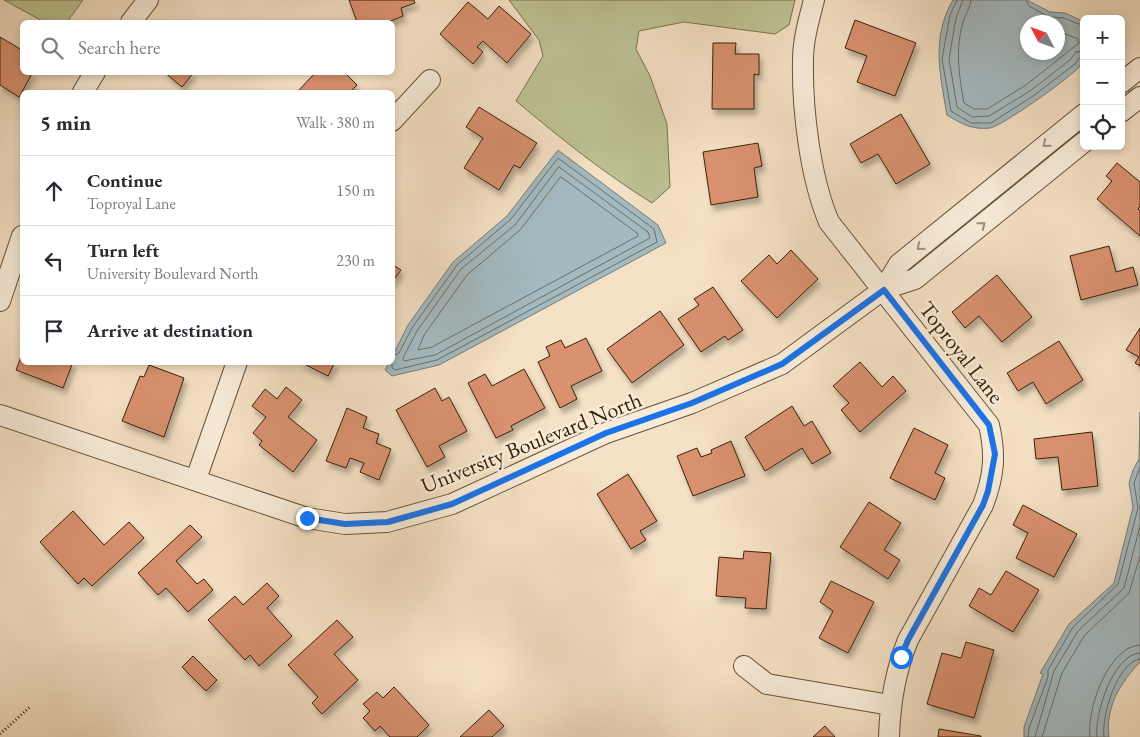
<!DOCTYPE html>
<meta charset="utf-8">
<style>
body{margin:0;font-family:"EB Garamond",serif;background:#f7f7f7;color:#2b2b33}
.controls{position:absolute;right:15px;top:15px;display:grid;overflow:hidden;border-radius:8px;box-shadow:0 2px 8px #0003}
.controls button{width:45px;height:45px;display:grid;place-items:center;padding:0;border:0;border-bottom:1px solid #e1e1e2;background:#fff;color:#2b2b33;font:25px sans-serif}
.compass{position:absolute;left:1020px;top:15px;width:45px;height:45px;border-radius:50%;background:#fff;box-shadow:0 2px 8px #0003;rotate:311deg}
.stop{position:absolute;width:15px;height:15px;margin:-11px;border:4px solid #1a73e8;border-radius:50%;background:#fff}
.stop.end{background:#1a73e8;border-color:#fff;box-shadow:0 1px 5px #0008}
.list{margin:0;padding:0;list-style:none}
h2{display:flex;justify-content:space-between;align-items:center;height:65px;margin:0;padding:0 20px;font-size:21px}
h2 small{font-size:16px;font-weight:400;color:#7c7c81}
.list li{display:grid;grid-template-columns:32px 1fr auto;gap:15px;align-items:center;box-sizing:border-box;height:70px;padding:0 20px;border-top:1px solid #e1e1e2}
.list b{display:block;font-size:19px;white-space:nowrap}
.list p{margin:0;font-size:16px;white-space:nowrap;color:#7c7c81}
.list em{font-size:16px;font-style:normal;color:#7c7c81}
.icon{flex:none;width:28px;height:28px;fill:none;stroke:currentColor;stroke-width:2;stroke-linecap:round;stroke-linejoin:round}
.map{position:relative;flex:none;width:1140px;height:737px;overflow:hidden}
.search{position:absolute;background:#fff;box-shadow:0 2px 8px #0003;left:20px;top:20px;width:375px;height:55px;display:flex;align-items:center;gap:12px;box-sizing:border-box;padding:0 18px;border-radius:8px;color:#7c7c81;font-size:19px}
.panel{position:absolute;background:#fff;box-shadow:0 2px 8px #0003;left:20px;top:90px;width:375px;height:275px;border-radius:8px}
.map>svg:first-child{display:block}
</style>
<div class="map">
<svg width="1140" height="737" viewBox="0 0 1140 737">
<defs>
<filter id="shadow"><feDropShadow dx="3" dy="5.5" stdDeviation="2.5" flood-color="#0004"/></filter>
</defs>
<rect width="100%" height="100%" fill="#f5e1c5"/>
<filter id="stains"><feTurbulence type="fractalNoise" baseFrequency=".004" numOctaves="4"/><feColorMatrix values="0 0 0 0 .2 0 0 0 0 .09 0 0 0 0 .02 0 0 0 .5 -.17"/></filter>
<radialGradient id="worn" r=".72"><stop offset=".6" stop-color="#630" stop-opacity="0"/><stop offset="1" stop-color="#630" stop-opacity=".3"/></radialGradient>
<path fill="#bdc294" stroke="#7b724d" d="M4,0H83L67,22H44Z
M509,0H795L789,25L775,34L684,22L639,31L636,49L650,76L667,124L670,187L652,203C604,173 560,138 516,101L543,56L539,40Z"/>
<path fill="#a3bac1" stroke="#797d76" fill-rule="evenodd" d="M953,0H1027L1050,12L1065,13L1082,21L1084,25C1084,37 1088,57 1079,67C1070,78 1002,126 990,128C972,130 962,124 947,115C940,75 931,37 953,0ZM1058,22V52H1028V22Z
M558,150L658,225L666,243L439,365L392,376L385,370L389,363L392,362L393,355L408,325L453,262L507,216Z
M1140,412V662C1120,683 1105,708 1109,737H1024V727L1043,674L1040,673L1069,624L1114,583L1133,507L1129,483L1133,470L1139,459Z"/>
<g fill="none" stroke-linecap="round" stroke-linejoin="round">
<path stroke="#6e6e64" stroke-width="1" d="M957,0L950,15L942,59L951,111L971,123H991L1033,96L1075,64L1079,58L1084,57
M963,0L956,18L949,59L957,107L972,117L989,116L1030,91L1070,60L1076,52L1084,51
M971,0C970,9 965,14 963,22C955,50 959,75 964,103L974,109H987L1026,85L1079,43L1078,39L1058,31
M1026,0L1029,6L1049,17L1064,18L1084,26
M559,167L648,232L650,238L435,355L404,361L403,358L417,331L461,269L515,225Z
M561,177L637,233L638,236L432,347L418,350L424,335L467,275L520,230Z
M392,356L399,353L412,328L457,265L511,219L558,158L654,229L657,242L437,360L395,370L392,368V362
M1028,737L1029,728L1048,677V670L1073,627L1118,584L1138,508L1134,483L1140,467
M1035,737L1054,671L1078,631L1124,588L1140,526
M1042,737L1062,673L1084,636L1129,593L1140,556
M1090,737C1086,711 1108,646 1140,645
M1097,737C1094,715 1113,654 1140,653
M1104,737C1101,717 1117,662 1140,659"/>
</g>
<path fill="#d99170" stroke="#392206" filter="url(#shadow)" d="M349,0H414L415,3L401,8L403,16L388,22H357Z
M468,2L488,19L499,6L531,34L507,63L483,41L477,47L483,52L473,64L440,34Z
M855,20L916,43L895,96L857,82L867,56L845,48Z
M0,37L22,50V72H33L19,97L0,85Z
M713,43H736L735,54H759V75L754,74V109H712Z
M164,72H194L182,87Z
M316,72H344L357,85L350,92H297Z
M479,107L537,143L520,168L514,165L499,190L464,168L483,138L466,127Z
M901,114L930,164L896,184L878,154L861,163L850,144Z
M758,143L762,166L754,168L758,197L711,205L703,152Z
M1117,163L1140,182V206L1138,209L1140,211V236L1097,199L1112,181L1106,176Z
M1109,246L1116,272L1133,267L1138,285L1081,300L1070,256Z
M791,250L818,279L777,318L741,281L769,255L777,264Z
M392,264L401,270L392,282Z
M997,275L1032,317L1002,342L979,316L965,328L952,312Z
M713,287L743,330L728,340L725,336L701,352L678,319L699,305L694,299Z
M660,311L684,345L632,383L607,349Z
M1140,328V366L1135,363L1139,357L1126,350Z
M586,338L602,371L571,386L577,399L560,408L538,362L550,356L546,347L561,340L565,348Z
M1059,341L1083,380L1046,404L1033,382L1018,391L1007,373Z
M22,354V362H73L63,388L16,370Z
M300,362H335L328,376Z
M860,362L882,387L893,376L906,391L860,432L841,410L849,403L833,386Z
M149,365L184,378L164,437L122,421L140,376L144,377Z
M524,369L545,408L511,426L513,430L496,438L468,383L485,374L492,386Z
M286,387L302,400L288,417L317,440L293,472L259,445L262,441L253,433L266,417L252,406L265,389L277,399Z
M435,388L442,401L449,397L467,431L439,446L445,457L427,467L396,410Z
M792,406L804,426L812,421L831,453L812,464L802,448L765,471L745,437Z
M347,408L367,417L363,428L379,434L376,443L391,449L379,480L360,472L364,463L350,458L346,468L326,461Z
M914,428L948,445L935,473L945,478L935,500L890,478Z
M1092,432L1098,486L1062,490L1058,457L1036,459L1034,439Z
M731,441L745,476L693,496L677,456L697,448L701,457L712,453L711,450Z
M628,474L657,521L640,531L646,540L631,549L597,494Z
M869,502L901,523L884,550L900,560L888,579L840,547Z
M1023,505L1077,534L1054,577L1016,558L1028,533L1013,525Z
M73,511L104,545L129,522L144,538L92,586L84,578L78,584L40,542Z
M190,525L202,537L176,561L197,584L204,579L213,590L188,612L166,588L158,595L138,573Z
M744,551L771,553L766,609L745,608L746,598L716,596L719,557L743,559Z
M1006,571L1039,590L1013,632L969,606L979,588L991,595Z
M831,581L874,602L848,653L819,638L833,611L820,602Z
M267,583L279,596L267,608L292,636L259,666L250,655L245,660L208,620L235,596L243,605Z
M337,620L353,637L334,654L358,680L322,714L312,703L318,697L288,665Z
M966,642L994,650L974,718L927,704L942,653L961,658Z
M193,656L217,680L206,691L182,667Z
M394,687L429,725L417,737H390L380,726L375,731L363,718L370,711L363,704L377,692L383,698Z
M489,710L504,726L492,737H460Z
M825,726L835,737H813Z
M939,729L981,736V737H938Z"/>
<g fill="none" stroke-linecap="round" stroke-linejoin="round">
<g stroke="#685236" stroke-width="22">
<path id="street" d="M814,0C809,19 803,40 803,60C802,109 810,177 829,222L989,425C996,455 994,476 983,505L908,640C895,672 890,702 889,737
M131,22L148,0
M1121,83L1140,68
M83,92L95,72
M1121,112L1140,97
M392,121L430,80
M884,289L899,264L1084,114
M0,301L22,236
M0,415L307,518L345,524L387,522L452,504L606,433L692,403L782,364L884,289L915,279L1084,142
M196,479L237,362
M744,666L767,684L890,705"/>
</g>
<path stroke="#392206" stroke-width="3" stroke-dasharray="1 2.5" stroke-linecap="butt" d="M0,734L31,706"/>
<use href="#street" stroke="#f8ecd9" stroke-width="20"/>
</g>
<defs><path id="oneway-chevron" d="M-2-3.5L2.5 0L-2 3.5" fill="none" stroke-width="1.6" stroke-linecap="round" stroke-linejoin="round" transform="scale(1.25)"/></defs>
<g stroke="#a2917a">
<use href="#oneway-chevron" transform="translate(1046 144) rotate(141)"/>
<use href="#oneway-chevron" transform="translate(982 225) rotate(-39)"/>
<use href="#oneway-chevron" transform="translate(920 247) rotate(141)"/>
</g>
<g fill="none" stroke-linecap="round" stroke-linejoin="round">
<path stroke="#1a73e8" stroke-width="6" d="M307,518L345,524L388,522L452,504L606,433L692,403L782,364L884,290L989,425L995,454L988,491L983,505L908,640L901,657"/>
</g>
<g text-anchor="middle" stroke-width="5" stroke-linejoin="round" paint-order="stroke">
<g font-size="22" fill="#392206" stroke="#f8ecd9">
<text transform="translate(962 352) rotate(52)" y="8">Toproyal Lane</text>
<text transform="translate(531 442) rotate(-22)" y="8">University Boulevard North</text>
</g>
</g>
<rect width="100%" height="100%" filter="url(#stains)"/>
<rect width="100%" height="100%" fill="url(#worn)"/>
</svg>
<div class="controls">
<button>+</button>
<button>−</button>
<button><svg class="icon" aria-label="locate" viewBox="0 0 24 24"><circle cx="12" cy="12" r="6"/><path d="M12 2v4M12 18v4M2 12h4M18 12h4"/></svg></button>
</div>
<svg class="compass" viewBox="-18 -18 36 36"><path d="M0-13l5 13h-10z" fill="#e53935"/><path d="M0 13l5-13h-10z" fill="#7c7c81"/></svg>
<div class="stop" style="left:901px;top:657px"></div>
<div class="stop end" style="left:307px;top:518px"></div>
<div class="search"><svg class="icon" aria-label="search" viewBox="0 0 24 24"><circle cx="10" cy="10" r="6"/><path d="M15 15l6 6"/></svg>Search here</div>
<section class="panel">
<h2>5 min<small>Walk · 380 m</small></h2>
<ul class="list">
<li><svg class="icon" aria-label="ahead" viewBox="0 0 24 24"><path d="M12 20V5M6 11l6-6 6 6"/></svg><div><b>Continue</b><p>Toproyal Lane</p></div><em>150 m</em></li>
<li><svg class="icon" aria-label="left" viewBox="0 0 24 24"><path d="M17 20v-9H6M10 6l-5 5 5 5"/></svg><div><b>Turn left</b><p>University Boulevard North</p></div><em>230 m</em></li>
<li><svg class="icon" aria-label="arrive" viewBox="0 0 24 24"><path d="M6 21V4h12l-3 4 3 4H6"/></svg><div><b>Arrive at destination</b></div></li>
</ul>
</section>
</div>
